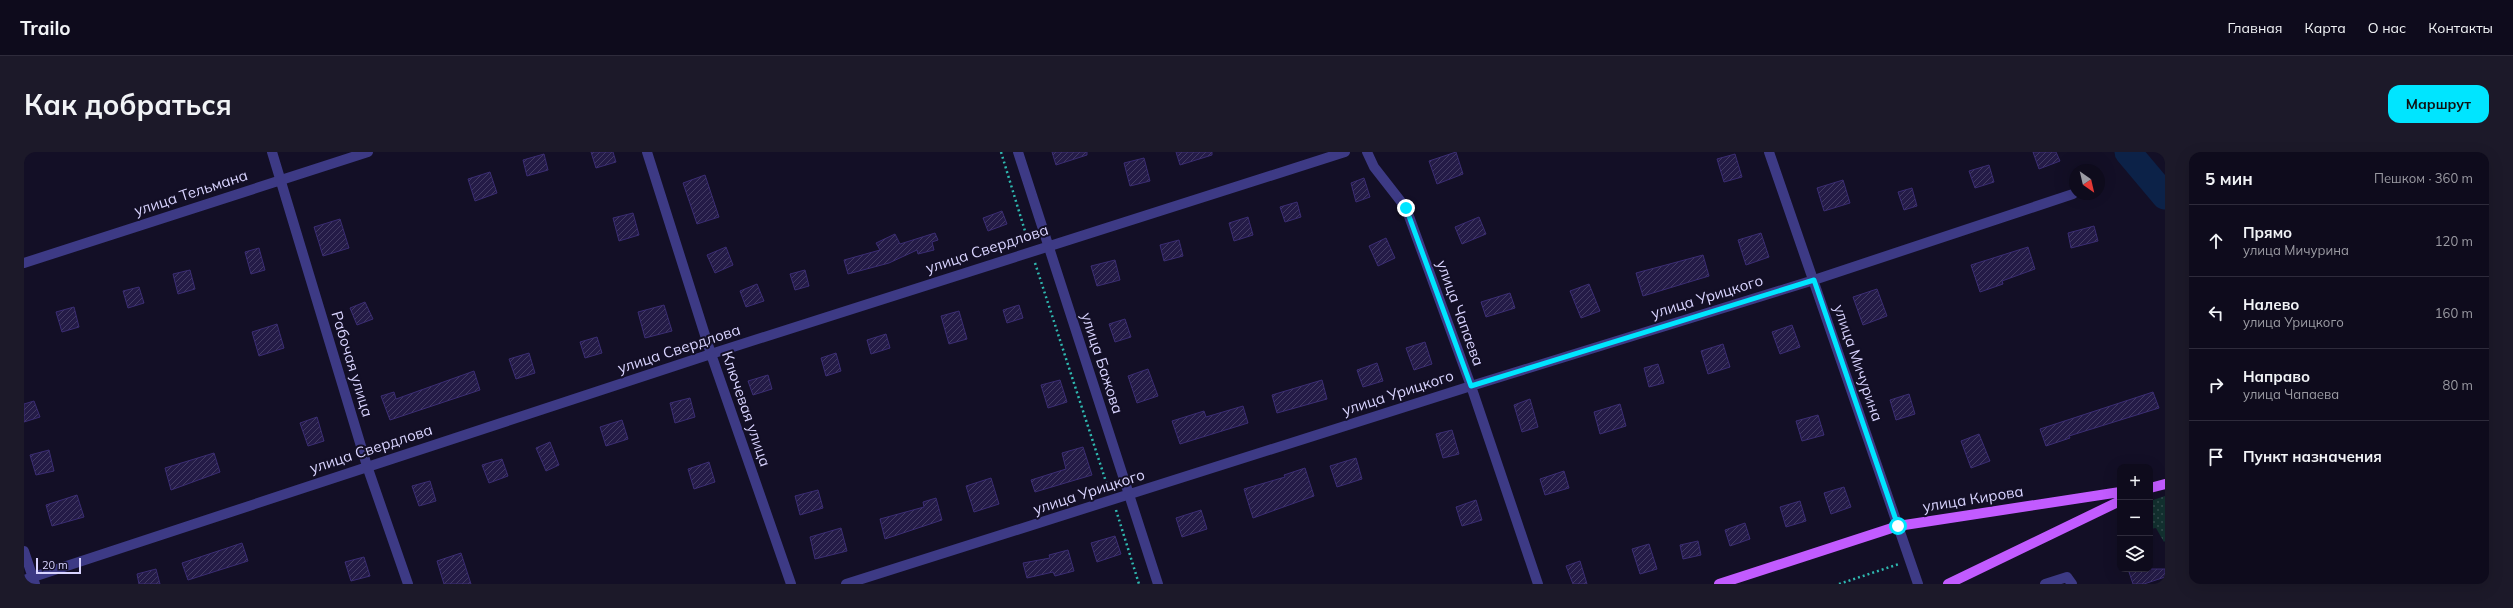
<!DOCTYPE html>
<html lang="ru">
<meta charset="utf-8">
<style>
body{margin:0;font-family:Mulish,sans-serif;background:#1c1929;color:#f1f3f6}
.controls{position:absolute;right:12px;bottom:12px;display:grid;overflow:hidden;border-radius:8px;box-shadow:0 4px 16px #0002}
.controls button{width:36px;height:36px;display:grid;place-items:center;padding:0;border:0;border-bottom:1px solid #2e2b3b;background:#0e0b1c;color:#f1f3f6;font:20px sans-serif}
.compass{position:absolute;left:2045px;top:12px;width:36px;height:36px;border-radius:50%;background:#0e0b1c;box-shadow:0 4px 16px #0002;rotate:146deg}
.scale{position:absolute;left:12px;bottom:10px;width:45px;box-sizing:border-box;padding-left:4px;border:2px solid #d9d4ff;border-top:0;font-size:11px;line-height:14px;white-space:nowrap;color:#d9d4ff;-webkit-text-stroke:3px #130f26;paint-order:stroke}
.stop{position:absolute;width:12px;height:12px;margin:-9px;border:3px solid #00e5ff;border-radius:50%;background:#fff}
.stop.end{background:#00e5ff;border-color:#fff;box-shadow:0 1px 4px #0008}
.list{margin:0;padding:0;list-style:none}
h2{display:flex;justify-content:space-between;align-items:center;height:52px;margin:0;padding:0 16px;font-size:17px}
h2 small{font-size:13px;font-weight:400;color:#9b9ba3}
.list li{display:grid;grid-template-columns:26px 1fr auto;gap:12px;align-items:center;box-sizing:border-box;height:72px;padding:0 16px;border-top:1px solid #2e2b3b}
.list b{display:block;font-size:15px;white-space:nowrap}
.list p{margin:0;font-size:13px;white-space:nowrap;color:#9b9ba3}
.list em{font-size:13px;font-style:normal;color:#9b9ba3}
.icon{flex:none;width:22px;height:22px;fill:none;stroke:currentColor;stroke-width:2;stroke-linecap:round;stroke-linejoin:round}
.map{position:relative;flex:none;width:2141px;height:432px;overflow:hidden;border-radius:12px}
header{display:flex;align-items:center;gap:24px;box-sizing:border-box;height:56px;padding:0 20px;background:#0e0b1c;border-bottom:1px solid #2e2b3b}
header strong{font-size:19px}
nav{display:flex;gap:22px;margin-inline-start:auto;font-size:14px}
.intro{display:flex;align-items:center;justify-content:space-between;box-sizing:border-box;height:96px;padding:0 24px}
h1{margin:0;font-size:28px}
.button{padding:10px 18px;border-radius:12px;background:#00e5ff;color:#111;font-size:14px;font-weight:700}
main{display:flex;gap:24px;padding:0 24px}
aside{flex:1;background:#0e0b1c;border-radius:12px;box-shadow:0 4px 16px #0002}
.map>svg:first-child{display:block}
</style>
<header>
<strong>Trailo</strong>
<nav><a>Главная</a><a>Карта</a><a>О нас</a><a>Контакты</a></nav>
</header>
<div class="intro"><h1>Как добраться</h1><a class="button">Маршрут</a></div>
<main>
<div class="map">
<svg width="2141" height="432" viewBox="0 0 2141 432">
<defs>
<pattern id="grass-dots" width="8" height="8" patternUnits="userSpaceOnUse"><rect width="8" height="8" fill="#12302f"/><path d="M2 2h.1M6 6h.1" fill="none" stroke="#344d4e" stroke-width="1.8" stroke-linecap="round"/></pattern>
<pattern id="building-hatch" width="6" height="6" patternUnits="userSpaceOnUse"><rect width="6" height="6" fill="#241b47"/><path d="M-1 1l2-2M0 6l6-6M5 7l2-2" fill="none" stroke="#433b63"/></pattern>
</defs>
<rect width="100%" height="100%" fill="#130f26"/>
<path fill="url(#grass-dots)" d="M2141,344V389L2140,390L2132,376L2126,377V349Z"/>
<g fill="none" stroke-linecap="round" stroke-linejoin="round">
<path stroke="#0c2248" stroke-width="27" d="M2104,0L2141,44"/>
</g>
<path fill="url(#building-hatch)" stroke="#3b2d73" d="M567,0H589L592,10L572,16Z
M1028,0H1063V3L1032,13Z
M1152,0H1188V3L1156,13Z
M1432,0L1439,22L1413,32L1405,9Z
M2009,0H2032L2036,9L2015,17Z
M520,2L524,18L503,24L499,8Z
M1711,2L1718,25L1700,30L1693,7Z
M1120,6L1126,29L1106,34L1100,11Z
M1965,13L1970,30L1951,36L1945,19Z
M466,20L473,41L451,49L444,27Z
M681,23L695,65L673,72L659,31Z
M1340,26L1346,45L1332,50L1327,31Z
M1819,28L1826,51L1800,59L1793,36Z
M1888,36L1893,54L1880,58L1874,40Z
M1273,50L1277,65L1261,70L1256,55Z
M978,59L983,72L964,79L959,66Z
M609,61L615,83L595,89L589,66Z
M1224,65L1229,83L1210,89L1205,71Z
M1455,65L1462,82L1438,92L1431,75Z
M316,67L325,96L299,104L290,75Z
M2070,74L2074,89L2047,96L2044,81Z
M911,81L914,88L908,90L910,98L894,102L893,98L865,111L824,122L820,108L856,98L852,91L871,82L876,92Z
M1737,81L1745,105L1722,113L1714,88Z
M1362,86L1371,106L1354,114L1345,94Z
M1155,88L1159,104L1140,109L1136,93Z
M702,95L709,113L691,121L683,103Z
M2004,95L2011,117L1978,129L1979,132L1956,140L1947,113Z
M235,96L241,118L227,122L221,100Z
M1679,103L1685,124L1619,144L1612,121Z
M1091,108L1096,128L1073,134L1067,114Z
M166,118L171,137L154,142L149,122Z
M781,118L785,134L771,138L766,122Z
M733,132L740,149L722,155L716,139Z
M1565,132L1576,159L1557,166L1546,139Z
M115,135L120,151L104,156L99,139Z
M1853,137L1863,164L1839,173L1829,145Z
M1486,141L1491,156L1462,165L1457,150Z
M341,150L349,167L333,173L326,156Z
M640,153L648,179L621,186L614,160Z
M995,153L999,166L983,171L979,158Z
M50,155L55,175L38,180L32,160Z
M935,159L943,187L925,192L917,164Z
M1101,167L1107,185L1091,190L1085,172Z
M253,172L260,196L235,204L228,180Z
M1768,173L1776,195L1756,202L1748,180Z
M862,182L866,196L847,202L843,188Z
M573,185L578,201L561,206L556,190Z
M1401,190L1408,212L1390,218L1382,196Z
M1699,192L1706,215L1684,222L1677,199Z
M505,201L511,221L492,227L485,207Z
M812,201L817,219L802,224L797,206Z
M1353,211L1359,229L1339,235L1333,218Z
M1634,212L1640,231L1625,235L1620,216Z
M1124,217L1134,244L1113,251L1104,224Z
M450,219L456,238L366,268L357,244L370,240L372,247Z
M744,223L748,237L729,243L724,229Z
M1036,228L1043,250L1024,256L1017,233Z
M1298,228L1303,247L1253,261L1248,243Z
M2129,240L2135,256L2045,284L2046,286L2022,294L2016,277Z
M1885,242L1891,262L1872,268L1866,248Z
M666,246L671,265L651,271L646,251Z
M1506,247L1514,275L1498,280L1490,253Z
M10,249L16,265L0,270V252Z
M1596,252L1602,274L1576,282L1570,260Z
M1219,254L1224,271L1156,292L1148,269L1180,259L1182,265Z
M1794,263L1800,283L1778,289L1772,269Z
M293,265L300,289L284,294L276,271Z
M598,268L604,287L582,294L576,275Z
M1428,278L1435,302L1419,306L1412,282Z
M1955,282L1966,309L1947,316L1937,289Z
M526,290L535,313L522,319L512,296Z
M1059,295L1068,323L1011,340L1007,328L1042,317L1038,301Z
M25,298L30,319L12,323L6,303Z
M190,301L196,320L147,338L141,316Z
M1332,306L1338,327L1313,335L1306,314Z
M478,307L484,324L465,331L458,313Z
M685,310L691,330L670,337L664,317Z
M1281,316L1290,344L1229,366L1220,337L1261,325L1260,323Z
M1540,319L1545,336L1521,343L1516,327Z
M967,326L975,352L950,360L942,334Z
M406,329L412,349L395,354L388,334Z
M1820,335L1827,355L1807,362L1800,341Z
M794,338L799,356L776,363L771,344Z
M53,343L60,365L28,374L22,353Z
M912,346L918,368L861,387L856,367L900,355L899,350Z
M1452,348L1458,368L1438,374L1432,355Z
M1776,349L1782,369L1762,375L1756,355Z
M1177,358L1183,377L1158,385L1152,366Z
M1721,371L1726,387L1706,394L1701,378Z
M817,376L823,399L791,407L786,385Z
M1091,384L1097,402L1073,410L1067,391Z
M1674,389L1677,403L1659,407L1656,393Z
M218,391L224,409L164,428L158,411Z
M1625,392L1633,417L1616,422L1608,397Z
M1044,398L1050,419L1031,424L1029,420L1003,426L999,411L1026,406L1025,403Z
M437,401L447,432H420L413,409Z
M340,405L346,424L327,429L321,410Z
M1556,409L1563,432H1549L1542,414Z
M132,417L136,432H115L113,422Z
M2104,417H2141V425L2120,432H2109Z"/>
<g fill="none" stroke-linecap="round" stroke-linejoin="round">
<path stroke="#2fb8b0" stroke-width="2.5" stroke-dasharray="2 3" stroke-linecap="butt" d="M977,0L1004,89
M1011,111L1084,336
M1092,358L1115,432
M1815,432L1875,412"/>
<path stroke="#3d3a85" stroke-width="10" d="M248,0L343,314L384,432
M623,0L687,202L767,432
M994,0L1134,432
M1343,0L1350,15L1382,56L1447,234L1514,432
M1745,0L1894,432
M0,111L344,0
M0,399L11,432
M0,428L687,202L1321,0
M822,432L1447,234L1790,128L2049,42
M2021,432L2043,425L2048,432"/>
<path stroke="#c25bff" stroke-width="10" d="M2126,336L2141,332
M1695,432L1874,374L2096,340
M1924,432L2096,349"/>
</g>
<g fill="none" stroke-linecap="round" stroke-linejoin="round">
<path stroke="#00e5ff" stroke-width="5" d="M1382,56L1447,234L1790,128L1874,374"/>
</g>
<g text-anchor="middle" stroke-width="4" stroke-linejoin="round" paint-order="stroke">
<g font-size="15" fill="#d9d4ff" stroke="#130f26">
<text transform="translate(167 41) rotate(-18)" y="5">улица Тельмана</text>
<text transform="translate(963 97) rotate(-18)" y="5">улица Свердлова</text>
<text transform="translate(1683 145) rotate(-17)" y="5">улица Урицкого</text>
<text transform="translate(1436 161) rotate(70)" y="5">улица Чапаева</text>
<text transform="translate(655 197) rotate(-18)" y="5">улица Свердлова</text>
<text transform="translate(1078 211) rotate(72)" y="5">улица Бажова</text>
<text transform="translate(1834 211) rotate(71)" y="5">улица Мичурина</text>
<text transform="translate(328 212) rotate(73)" y="5">Рабочая улица</text>
<text transform="translate(1374 241) rotate(-18)" y="5">улица Урицкого</text>
<text transform="translate(722 257) rotate(71)" y="5">Ключевая улица</text>
<text transform="translate(347 297) rotate(-18)" y="5">улица Свердлова</text>
<text transform="translate(1065 340) rotate(-18)" y="5">улица Урицкого</text>
<text transform="translate(1949 347) rotate(-9)" y="5">улица Кирова</text>
</g>
</g>
</svg>
<div class="controls">
<button>+</button>
<button>−</button>
<button><svg class="icon" aria-label="layers" viewBox="0 0 24 24"><path d="M12 4l9 5-9 5-9-5zM3 14l9 5 9-5"/></svg></button>
</div>
<svg class="compass" viewBox="-18 -18 36 36"><path d="M0-13l5 13h-10z" fill="#e53935"/><path d="M0 13l5-13h-10z" fill="#9b9ba3"/></svg>
<div class="scale">20 m</div>
<div class="stop" style="left:1874px;top:374px"></div>
<div class="stop end" style="left:1382px;top:56px"></div>
</div>
<aside>
<h2>5 мин<small>Пешком · 360 m</small></h2>
<ul class="list">
<li><svg class="icon" aria-label="ahead" viewBox="0 0 24 24"><path d="M12 20V5M6 11l6-6 6 6"/></svg><div><b>Прямо</b><p>улица Мичурина</p></div><em>120 m</em></li>
<li><svg class="icon" aria-label="left" viewBox="0 0 24 24"><path d="M17 20v-9H6M10 6l-5 5 5 5"/></svg><div><b>Налево</b><p>улица Урицкого</p></div><em>160 m</em></li>
<li><svg class="icon" aria-label="right" viewBox="0 0 24 24"><path d="M7 20v-9h11M14 6l5 5-5 5"/></svg><div><b>Направо</b><p>улица Чапаева</p></div><em>80 m</em></li>
<li><svg class="icon" aria-label="arrive" viewBox="0 0 24 24"><path d="M6 21V4h12l-3 4 3 4H6"/></svg><div><b>Пункт назначения</b></div></li>
</ul>
</aside>
</main>
